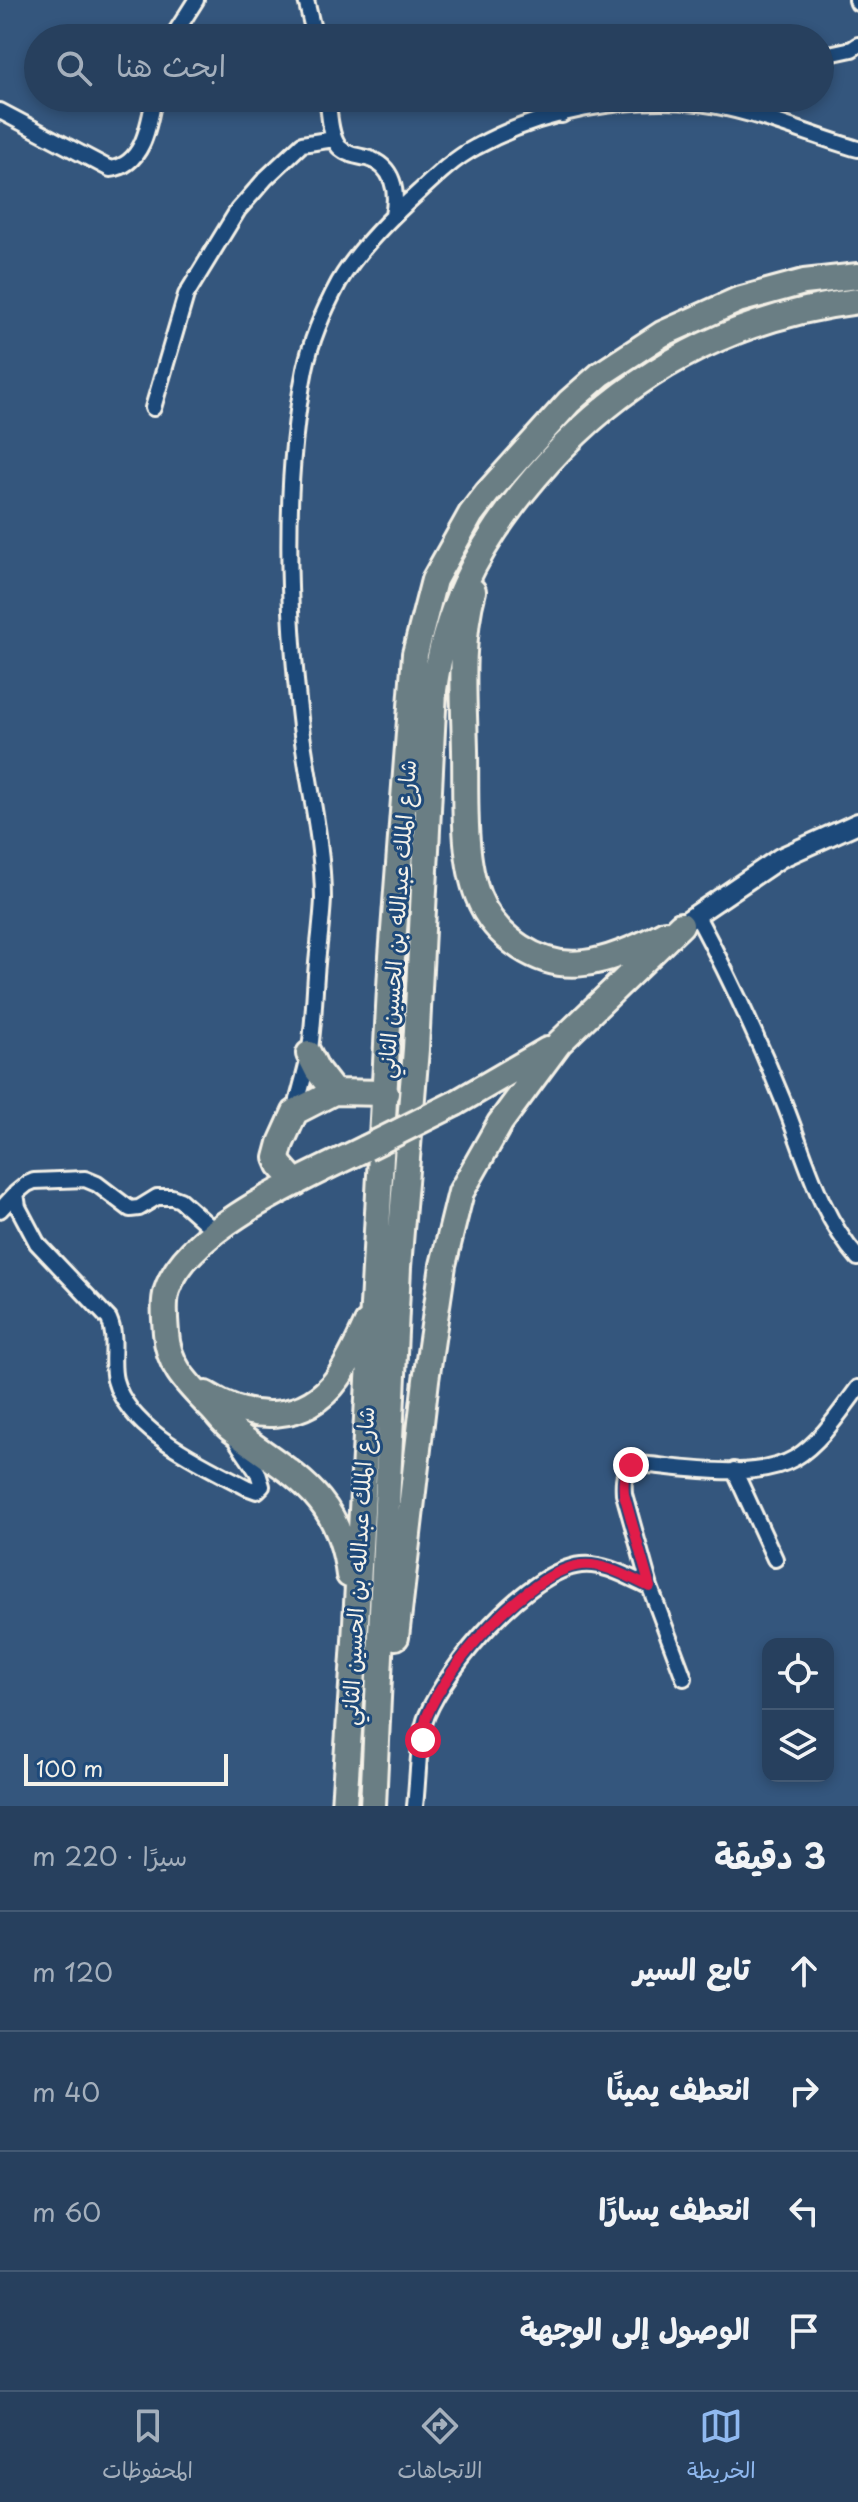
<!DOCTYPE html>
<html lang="ar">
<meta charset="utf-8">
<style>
body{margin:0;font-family:"Playpen Sans","Playpen Sans Arabic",sans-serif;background:#334b67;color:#f1f3f6;direction:rtl}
.controls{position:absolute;right:24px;bottom:24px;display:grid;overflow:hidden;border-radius:16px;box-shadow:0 4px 12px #0003}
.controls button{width:72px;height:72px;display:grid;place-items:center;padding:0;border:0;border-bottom:2px solid #435973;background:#27405e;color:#f1f3f6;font:40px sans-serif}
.scale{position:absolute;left:24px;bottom:20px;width:204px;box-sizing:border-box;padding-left:8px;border:4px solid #f4f1e8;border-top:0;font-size:22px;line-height:28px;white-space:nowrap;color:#f4f1e8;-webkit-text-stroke:6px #1f4a7a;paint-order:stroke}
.stop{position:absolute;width:24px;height:24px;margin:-18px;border:6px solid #e11d48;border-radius:50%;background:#fff}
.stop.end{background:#e11d48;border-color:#fff;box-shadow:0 2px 8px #0008}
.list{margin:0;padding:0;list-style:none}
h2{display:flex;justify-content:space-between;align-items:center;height:104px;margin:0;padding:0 32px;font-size:34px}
h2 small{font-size:26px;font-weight:400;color:#a4afbc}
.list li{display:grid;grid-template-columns:52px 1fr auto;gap:24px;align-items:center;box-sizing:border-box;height:120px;padding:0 32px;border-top:2px solid #435973}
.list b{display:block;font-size:30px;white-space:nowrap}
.list em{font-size:26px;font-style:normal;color:#a4afbc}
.icon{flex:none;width:44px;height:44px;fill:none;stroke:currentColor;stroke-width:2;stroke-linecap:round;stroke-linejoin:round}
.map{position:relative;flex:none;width:858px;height:1806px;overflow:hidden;direction:ltr}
.search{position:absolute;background:#27405e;box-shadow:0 4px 12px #0003;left:24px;right:24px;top:24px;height:88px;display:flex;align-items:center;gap:20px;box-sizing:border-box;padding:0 28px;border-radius:44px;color:#a4afbc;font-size:30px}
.sheet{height:584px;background:#27405e}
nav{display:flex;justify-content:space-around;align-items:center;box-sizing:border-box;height:112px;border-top:2px solid #435973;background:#27405e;font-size:22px;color:#a4afbc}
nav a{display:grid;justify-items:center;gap:4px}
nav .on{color:#90b9f0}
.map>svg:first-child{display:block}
</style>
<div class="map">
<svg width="858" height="1806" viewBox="0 0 858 1806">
<rect width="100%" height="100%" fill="#34567d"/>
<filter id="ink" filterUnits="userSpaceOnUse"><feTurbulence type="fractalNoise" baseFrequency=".0125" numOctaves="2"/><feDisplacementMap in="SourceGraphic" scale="16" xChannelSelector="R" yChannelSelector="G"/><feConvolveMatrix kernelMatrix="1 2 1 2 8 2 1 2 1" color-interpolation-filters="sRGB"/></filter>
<g filter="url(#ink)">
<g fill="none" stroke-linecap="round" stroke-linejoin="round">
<g stroke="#f4f1e8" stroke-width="20">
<path id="street" d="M306,0L315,38
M857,0L858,3
M172,38L196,0
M820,56L852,49L858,45
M327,98C330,112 329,135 339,147C347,155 357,156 367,158C394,166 398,192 393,215
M0,111L110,169C143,166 149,125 154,98
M562,115L564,98
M153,408L186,295L238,210L266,178L302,144L334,139
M696,914C729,976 758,1038 784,1103C805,1155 819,1214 858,1258
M295,1112C299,1094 305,1075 309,1056C314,1026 314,994 317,963C319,942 322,920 323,899C323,841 308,784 301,727C287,610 282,485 305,369C311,340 325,308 339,282C359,248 391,217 420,191C437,175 455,158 476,147C540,111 627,95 699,103C754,110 805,134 858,149
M0,1210L16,1193
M216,1232L180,1200L172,1197H157L139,1208L130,1209L97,1184L85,1179L34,1181L27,1184L16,1193L18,1207L37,1243L109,1319C118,1339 110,1360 115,1380C129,1432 203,1464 246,1487L257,1491L262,1486L258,1473L237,1442
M734,1470L775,1559
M684,1678L650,1587L624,1494C623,1479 623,1466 640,1464C684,1468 756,1481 795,1458C821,1442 840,1412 858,1388
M415,1806C418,1782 418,1736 427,1715C447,1667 527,1571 581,1565C604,1562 630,1578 650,1587"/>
</g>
<g stroke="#f4f1e8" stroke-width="24">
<path id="secondary" d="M681,925L780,858L858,823"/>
</g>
<g stroke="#f4f1e8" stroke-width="30">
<path id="highway" d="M473,591C459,642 464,698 465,750C466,793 462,856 478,896C494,937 539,969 584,963C611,960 641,946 665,933
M309,1054L317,1070L334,1092
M456,1103L547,1050
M296,1183L280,1165L277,1158L281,1143L295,1112L334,1092L386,1093
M206,1394C250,1422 305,1424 338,1378C350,1361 358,1342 367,1323
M349,1575C339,1492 291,1475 232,1430C224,1424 218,1415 211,1408C189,1385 168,1367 166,1333C165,1319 163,1303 167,1290C188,1227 308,1177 366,1148
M396,1637L426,1380L443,1265L461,1192L500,1123L559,1043L681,925
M344,1806L355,1641L391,970L415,654L434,580L471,514L488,492L569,402L601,374L662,334L738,300L804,282L858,276
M373,1806L398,1267L416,1049L434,690C444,614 475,552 523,492C609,384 720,318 858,301"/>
</g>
<use href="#street" stroke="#1f4a7a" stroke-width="14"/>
<use href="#secondary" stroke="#1f4a7a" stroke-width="18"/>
<use href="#highway" stroke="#6b7e84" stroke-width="24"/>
<g stroke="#f4f1e8" stroke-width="30" stroke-linecap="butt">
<path id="highway-bridge" d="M366,1148L456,1103"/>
</g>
<use href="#highway-bridge" stroke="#6b7e84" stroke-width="24"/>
</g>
</g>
<g fill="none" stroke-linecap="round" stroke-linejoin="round" filter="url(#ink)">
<path stroke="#e11d48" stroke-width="10" d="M423,1740C424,1732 424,1723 427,1716C445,1668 527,1572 581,1565C603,1562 630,1578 650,1587L624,1494C623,1481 623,1474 631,1465"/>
</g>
<g text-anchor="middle" stroke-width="6" stroke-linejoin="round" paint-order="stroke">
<g font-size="22" fill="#f4f1e8" stroke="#1f4a7a">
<text transform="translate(397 919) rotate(-86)" y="8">شارع الملك عبدالله بن الحسين الثاني</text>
<text transform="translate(358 1566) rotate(-87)" y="8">شارع الملك عبدالله بن الحسين الثاني</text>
</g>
</g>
</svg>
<div class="controls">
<button><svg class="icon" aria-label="locate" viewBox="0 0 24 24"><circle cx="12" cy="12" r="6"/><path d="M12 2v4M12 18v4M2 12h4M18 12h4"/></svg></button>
<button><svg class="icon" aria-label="layers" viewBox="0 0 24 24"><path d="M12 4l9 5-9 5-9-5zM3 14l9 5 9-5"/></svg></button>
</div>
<div class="scale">100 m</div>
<div class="stop" style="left:423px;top:1740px"></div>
<div class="stop end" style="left:631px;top:1465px"></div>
<div class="search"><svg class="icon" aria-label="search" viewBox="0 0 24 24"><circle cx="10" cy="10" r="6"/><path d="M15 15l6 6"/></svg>ابحث هنا</div>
</div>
<section class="sheet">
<h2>3 دقيقة<small>سيرًا · 220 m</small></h2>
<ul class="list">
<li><svg class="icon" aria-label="ahead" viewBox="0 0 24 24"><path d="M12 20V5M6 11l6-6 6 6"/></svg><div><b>تابع السير</b></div><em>120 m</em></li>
<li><svg class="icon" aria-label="right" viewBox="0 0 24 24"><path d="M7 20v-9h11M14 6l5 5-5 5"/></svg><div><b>انعطف يمينًا</b></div><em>40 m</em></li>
<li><svg class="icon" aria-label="left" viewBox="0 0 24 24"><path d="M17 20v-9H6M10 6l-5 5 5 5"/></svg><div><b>انعطف يسارًا</b></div><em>60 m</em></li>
<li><svg class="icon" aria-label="arrive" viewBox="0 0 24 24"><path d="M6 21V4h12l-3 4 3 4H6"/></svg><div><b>الوصول إلى الوجهة</b></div></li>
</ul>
</section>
<nav>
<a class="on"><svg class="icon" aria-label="map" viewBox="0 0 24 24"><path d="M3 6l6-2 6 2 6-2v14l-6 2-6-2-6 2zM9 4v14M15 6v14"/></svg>الخريطة</a>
<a><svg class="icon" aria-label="directions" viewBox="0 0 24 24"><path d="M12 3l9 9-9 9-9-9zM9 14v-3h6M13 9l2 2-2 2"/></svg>الاتجاهات</a>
<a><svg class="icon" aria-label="saved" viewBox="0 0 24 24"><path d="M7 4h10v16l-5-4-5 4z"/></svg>المحفوظات</a>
</nav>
